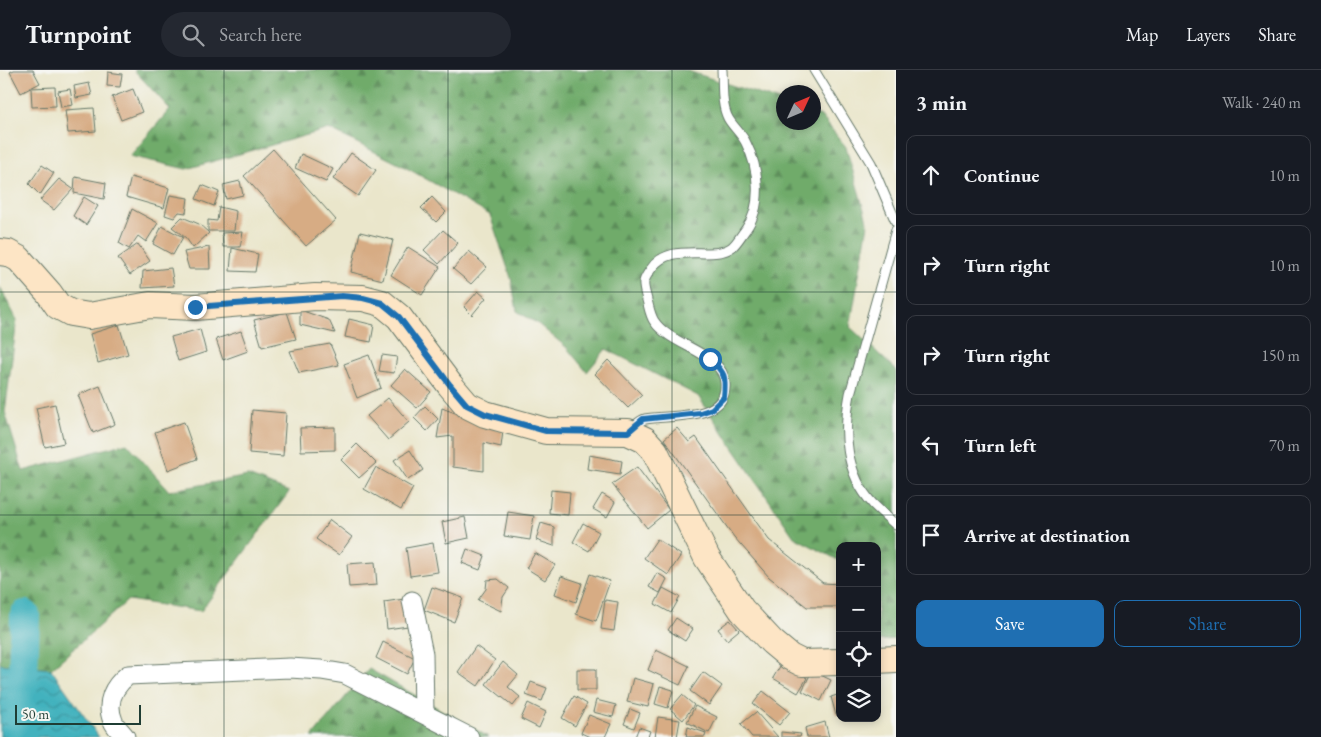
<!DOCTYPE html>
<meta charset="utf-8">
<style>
body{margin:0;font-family:"EB Garamond",serif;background:#242831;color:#f1f3f6}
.controls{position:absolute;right:15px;bottom:15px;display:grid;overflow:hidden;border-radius:10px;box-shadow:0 2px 8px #0003}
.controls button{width:45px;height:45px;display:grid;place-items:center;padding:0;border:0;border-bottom:1px solid #363941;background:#171b24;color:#f1f3f6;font:25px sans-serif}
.compass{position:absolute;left:776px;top:15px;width:45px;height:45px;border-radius:50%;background:#171b24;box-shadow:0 2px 8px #0003;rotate:46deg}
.scale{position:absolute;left:15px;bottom:12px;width:126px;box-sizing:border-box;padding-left:5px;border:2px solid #1f3d34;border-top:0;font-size:14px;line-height:18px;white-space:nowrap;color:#1f3d34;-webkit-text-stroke:4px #f6f6f2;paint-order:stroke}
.stop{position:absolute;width:15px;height:15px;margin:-11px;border:4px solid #1f6fb2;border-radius:50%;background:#fff}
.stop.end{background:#1f6fb2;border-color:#fff;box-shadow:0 1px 5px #0008}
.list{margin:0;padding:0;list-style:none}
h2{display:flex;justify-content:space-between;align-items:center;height:65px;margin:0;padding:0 20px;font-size:21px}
h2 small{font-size:16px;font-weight:400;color:#9ea1a6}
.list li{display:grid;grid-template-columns:32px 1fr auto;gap:15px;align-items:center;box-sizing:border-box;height:80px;margin:0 10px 10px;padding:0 10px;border:1px solid #363941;border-radius:10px}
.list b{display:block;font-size:19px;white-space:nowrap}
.list em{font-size:16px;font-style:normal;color:#9ea1a6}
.actions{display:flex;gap:10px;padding:15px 20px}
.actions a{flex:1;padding:11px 0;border:1px solid #1f6fb2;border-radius:10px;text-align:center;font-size:18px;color:#1f6fb2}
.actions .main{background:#1f6fb2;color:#fff}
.icon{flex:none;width:28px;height:28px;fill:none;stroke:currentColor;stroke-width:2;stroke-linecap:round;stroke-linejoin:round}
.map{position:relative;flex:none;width:896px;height:667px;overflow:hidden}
header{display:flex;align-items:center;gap:30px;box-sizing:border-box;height:70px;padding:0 25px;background:#171b24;border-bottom:1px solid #363941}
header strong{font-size:24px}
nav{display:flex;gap:28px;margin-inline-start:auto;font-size:18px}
.search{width:350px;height:45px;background:#242831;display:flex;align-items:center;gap:12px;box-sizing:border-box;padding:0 18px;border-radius:28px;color:#9ea1a6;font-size:19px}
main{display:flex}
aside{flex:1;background:#171b24}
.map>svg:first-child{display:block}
</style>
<header>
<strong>Turnpoint</strong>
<div class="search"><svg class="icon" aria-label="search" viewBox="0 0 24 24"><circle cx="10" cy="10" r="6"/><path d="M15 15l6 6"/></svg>Search here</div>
<nav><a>Map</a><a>Layers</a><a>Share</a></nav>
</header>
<main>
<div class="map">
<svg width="896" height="667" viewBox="0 0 896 667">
<defs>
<pattern id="forest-firs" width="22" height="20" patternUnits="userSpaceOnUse" patternTransform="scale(1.25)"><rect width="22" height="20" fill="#70ab6b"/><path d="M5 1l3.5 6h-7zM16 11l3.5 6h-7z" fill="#5b8c59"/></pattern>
<pattern id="water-waves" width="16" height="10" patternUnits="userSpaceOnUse" patternTransform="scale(1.25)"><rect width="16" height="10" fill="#43b2be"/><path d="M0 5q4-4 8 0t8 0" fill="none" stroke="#37929b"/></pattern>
</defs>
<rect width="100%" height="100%" fill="#f6f6f2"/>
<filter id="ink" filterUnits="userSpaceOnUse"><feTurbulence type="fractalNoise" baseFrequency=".02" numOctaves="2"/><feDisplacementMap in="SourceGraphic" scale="10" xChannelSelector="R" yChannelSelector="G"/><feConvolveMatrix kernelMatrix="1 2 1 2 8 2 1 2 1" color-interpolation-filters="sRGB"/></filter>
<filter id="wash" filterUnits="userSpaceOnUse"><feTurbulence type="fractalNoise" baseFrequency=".0096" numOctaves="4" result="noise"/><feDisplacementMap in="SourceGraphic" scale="20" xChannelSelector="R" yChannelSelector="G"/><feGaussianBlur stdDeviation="1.12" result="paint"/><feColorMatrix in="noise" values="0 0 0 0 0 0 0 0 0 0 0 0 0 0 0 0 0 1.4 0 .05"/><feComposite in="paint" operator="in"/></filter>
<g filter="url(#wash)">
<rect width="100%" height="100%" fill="#eae6cb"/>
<path fill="url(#forest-firs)" stroke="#487450" d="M134,0H685L783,32L784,52H814V43L821,46L846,77L868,154L850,257L896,300V569L877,571V476H840V491L794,467L698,326L606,279L587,302L566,277L538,254L517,241L511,208L490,145L403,96L329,59L186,99L130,86L170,39Z
M0,217L17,250L5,342L23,401L127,373L169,421L248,406L289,422L201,541L128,530L51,599L0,594Z
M369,599L478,661L488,667H312Z"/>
<path fill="url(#water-waves)" stroke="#317879" d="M0,594L51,599L99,667H0Z"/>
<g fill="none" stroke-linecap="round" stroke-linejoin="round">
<path stroke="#43b2be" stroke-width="30" d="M21,667L25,545"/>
</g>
<g id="blocks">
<path fill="#d7ac84" d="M14,0H33L40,13L21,23L10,2Z
M108,2L122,4L120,17L107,16Z
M89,13L92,25L76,28L74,16Z
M55,17L56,36L32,37L31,18Z
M70,19L73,35L61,37L58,21Z
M133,19L142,42L121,50L112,27Z
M94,38L96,61L68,63L65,40Z
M273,79L336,150L306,176L244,106Z
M351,83L376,100L358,126L333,109Z
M301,84L333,99L326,112L295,98Z
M42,95L54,103L40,125L29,114Z
M75,107L106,113L104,129L74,123Z
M131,107L169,118L164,138L126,127Z
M59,109L73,119L54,140L40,130Z
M240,111L243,125L226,129L223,115Z
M202,115L219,122L214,136L196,129Z
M170,125L188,128L186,143L179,142L174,148L165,145Z
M84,127L98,136L86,155L73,146Z
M432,127L446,142L436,152L421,138Z
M219,137L236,141L234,161H208V150L217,151Z
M132,139L158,153L146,172L138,166L129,179L119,173Z
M182,147L199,154L209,163L193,178L186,168L172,157Z
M162,156L183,167L173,185L153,174Z
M443,160L458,173L439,194L424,180Z
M243,162L240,177H223L222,163Z
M360,162L393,170L383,210L351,202Z
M138,174L150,191L130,205L118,188Z
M209,177L210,199H189L184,182Z
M408,177L440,197L422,225L391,205Z
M232,178L258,184L255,202L230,201Z
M469,181L487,197L471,214L453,199Z
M171,198L174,216L142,218L143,201Z
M478,221L486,228L472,245L464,237Z
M300,240L329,250L335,263L300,255Z
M287,242L296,269L262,277L254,250Z
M349,249L374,255L371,272L345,267Z
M119,255L128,284L98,293L90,264Z
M200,259L206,282L178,291L171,267Z
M241,261L248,281L223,290L216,269Z
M330,274L339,295L299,303L290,281Z
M369,285L381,318L357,328L344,294Z
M382,285L397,287L394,303L379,301Z
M608,290L642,325L628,338L595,304Z
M405,299L431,322L417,338L391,315Z
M100,316L115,354L93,363L78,325Z
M388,328L409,352L388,370L367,346Z
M55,334L64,373L45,377L36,338Z
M425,336L438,349L427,361L414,348Z
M442,338L503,361L501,377L484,373V401L453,397V366L437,368Z
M252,340L286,343L283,386L249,383Z
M184,352L197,389L168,400L155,362Z
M335,357V380L301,381L300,358Z
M677,358L689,372L696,367L769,470L823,513L840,514V537H807L769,507L734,467L664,369Z
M357,374L376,393L359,408L341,390Z
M410,380L423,400L408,410L394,390Z
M589,385L622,391L620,404L587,399Z
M376,397L413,418L401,440L364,419Z
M637,397L669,440L647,458L612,414Z
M551,420L570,422L568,445L549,443Z
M602,424L615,432L607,447L593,439Z
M508,442L534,446L530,470L504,466Z
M465,447L469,468L446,473L442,452Z
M330,450L352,467L339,485L316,469Z
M541,453L554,457V476L536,470Z
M583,453L599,462L589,481L573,472Z
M657,469L681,485L668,505L644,488Z
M433,473L438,502L410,506L406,478Z
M467,479L485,486L480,500L462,493Z
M535,483L555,495L545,510L526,498Z
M375,492L377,515L349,517L347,494Z
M657,503L667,509L660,523L649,517Z
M590,504L610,511L596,551L576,544Z
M561,506L582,513L576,532L555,524Z
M498,509L509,518L503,527L501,541L478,530L486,519L487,510Z
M432,517L463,528L454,552L424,540Z
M663,518L680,527L671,543L655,534Z
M411,528L415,555L387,559L384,532Z
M605,530L618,532L614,561L601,559Z
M676,548L693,559L685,571L668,560Z
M730,550L739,560L727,570L718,559Z
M383,572L415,588L407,604L376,588Z
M476,576L495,590L478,616L458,602Z
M656,580L689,596L680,615L648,600Z
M503,592L518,605L508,617L520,627L513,636L486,614Z
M782,593L807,608L798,623L773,608Z
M577,599H596V620H577Z
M812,601L831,610L821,631L802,621Z
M703,602L722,616L709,635L690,621Z
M633,608L654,614L648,637L627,632Z
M531,612L547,618L542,631L526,625Z
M660,616L673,620L668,638L655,634Z
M763,621L790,642L779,655L753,634Z
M840,624V644L836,645L831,627Z
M682,625L694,635L683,650L670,639Z
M574,626L587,634L575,656L562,648Z
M596,630L616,635L613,647L593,642Z
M528,633L546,642L539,658L521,649Z
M695,636L717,647L709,663L687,652Z
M630,639L640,643L634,658L624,654Z
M756,642L778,667H752L741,654Z
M589,645L611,654L605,667H590L581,663Z
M658,647L680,650L677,667H655Z
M825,652L829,667H807L805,658Z
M639,657L650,661L648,667H635Z
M688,657L706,663L705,667H686Z
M781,662L801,664L800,667H781Z"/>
</g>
</g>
<g filter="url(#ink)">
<use href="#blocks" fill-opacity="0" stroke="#667869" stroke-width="1"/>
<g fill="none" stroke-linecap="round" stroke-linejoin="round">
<g stroke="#667869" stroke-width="11">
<path id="lane" d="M814,0L871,93L896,152
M896,160L850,324C843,361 845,404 873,434C880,441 888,448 896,455
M630,360C635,356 640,350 645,349C670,344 728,352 725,313C723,282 671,277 654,251C650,245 649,237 647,230C646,225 643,217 644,212C645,207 648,203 651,199C670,170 713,192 732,177C737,173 742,164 746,159C763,136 759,98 746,73C742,64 733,57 728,48C721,34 723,15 722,0"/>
</g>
<g stroke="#667869" stroke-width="21">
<path id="street" d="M412,531L423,584L424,644
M125,667C122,662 115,657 113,651C105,632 114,616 128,605L290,598L321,600L345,604L469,667"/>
</g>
<g stroke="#667869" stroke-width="28">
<path id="secondary" d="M0,182L8,183L19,189L49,223L58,236L71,243L89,246L150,235L195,237L315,227L363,228L382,233L399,247L450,315L467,335L485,344L546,361L628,362L645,370L655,381L707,488L742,540L772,572L790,587L802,593L840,592
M877,590L896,589"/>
</g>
<use href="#lane" stroke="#fff" stroke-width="9"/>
<use href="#street" stroke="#fff" stroke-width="19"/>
<use href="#secondary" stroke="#fde5c5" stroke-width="26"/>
</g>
</g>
<g fill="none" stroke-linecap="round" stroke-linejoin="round" filter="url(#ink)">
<path stroke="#1f6fb2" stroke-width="6" d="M195,237L342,226L363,228L382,233L399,247L450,315L467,335L485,344L546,361L628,362L643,349L700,343L712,339L724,327C726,306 725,303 710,289"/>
</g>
<path fill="none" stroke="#1f3d34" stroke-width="1" stroke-opacity="0.55" d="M224,0V667M448,0V667M672,0V667M0,222H896M0,445H896"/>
</svg>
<div class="controls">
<button>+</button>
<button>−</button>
<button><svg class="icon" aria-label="locate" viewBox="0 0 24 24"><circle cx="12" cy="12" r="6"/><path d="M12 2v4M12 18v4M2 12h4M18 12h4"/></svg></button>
<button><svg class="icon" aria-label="layers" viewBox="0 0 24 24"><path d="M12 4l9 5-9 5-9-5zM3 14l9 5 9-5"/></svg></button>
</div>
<svg class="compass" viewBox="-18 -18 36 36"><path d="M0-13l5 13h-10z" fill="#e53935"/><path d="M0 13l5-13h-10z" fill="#9ea1a6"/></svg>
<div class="scale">50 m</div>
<div class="stop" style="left:710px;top:289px"></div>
<div class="stop end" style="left:195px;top:237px"></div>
</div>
<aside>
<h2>3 min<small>Walk · 240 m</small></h2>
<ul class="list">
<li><svg class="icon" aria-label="ahead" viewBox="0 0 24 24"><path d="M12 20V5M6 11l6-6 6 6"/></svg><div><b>Continue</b></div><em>10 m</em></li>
<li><svg class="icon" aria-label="right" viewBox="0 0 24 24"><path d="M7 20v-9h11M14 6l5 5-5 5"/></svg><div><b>Turn right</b></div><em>10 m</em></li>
<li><svg class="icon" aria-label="right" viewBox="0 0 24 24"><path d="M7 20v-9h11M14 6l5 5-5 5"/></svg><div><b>Turn right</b></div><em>150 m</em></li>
<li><svg class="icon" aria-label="left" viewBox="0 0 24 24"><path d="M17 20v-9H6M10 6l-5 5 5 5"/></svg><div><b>Turn left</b></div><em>70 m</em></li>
<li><svg class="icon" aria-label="arrive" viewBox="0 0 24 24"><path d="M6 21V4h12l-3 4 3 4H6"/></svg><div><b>Arrive at destination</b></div></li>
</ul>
<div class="actions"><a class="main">Save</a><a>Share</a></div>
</aside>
</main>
